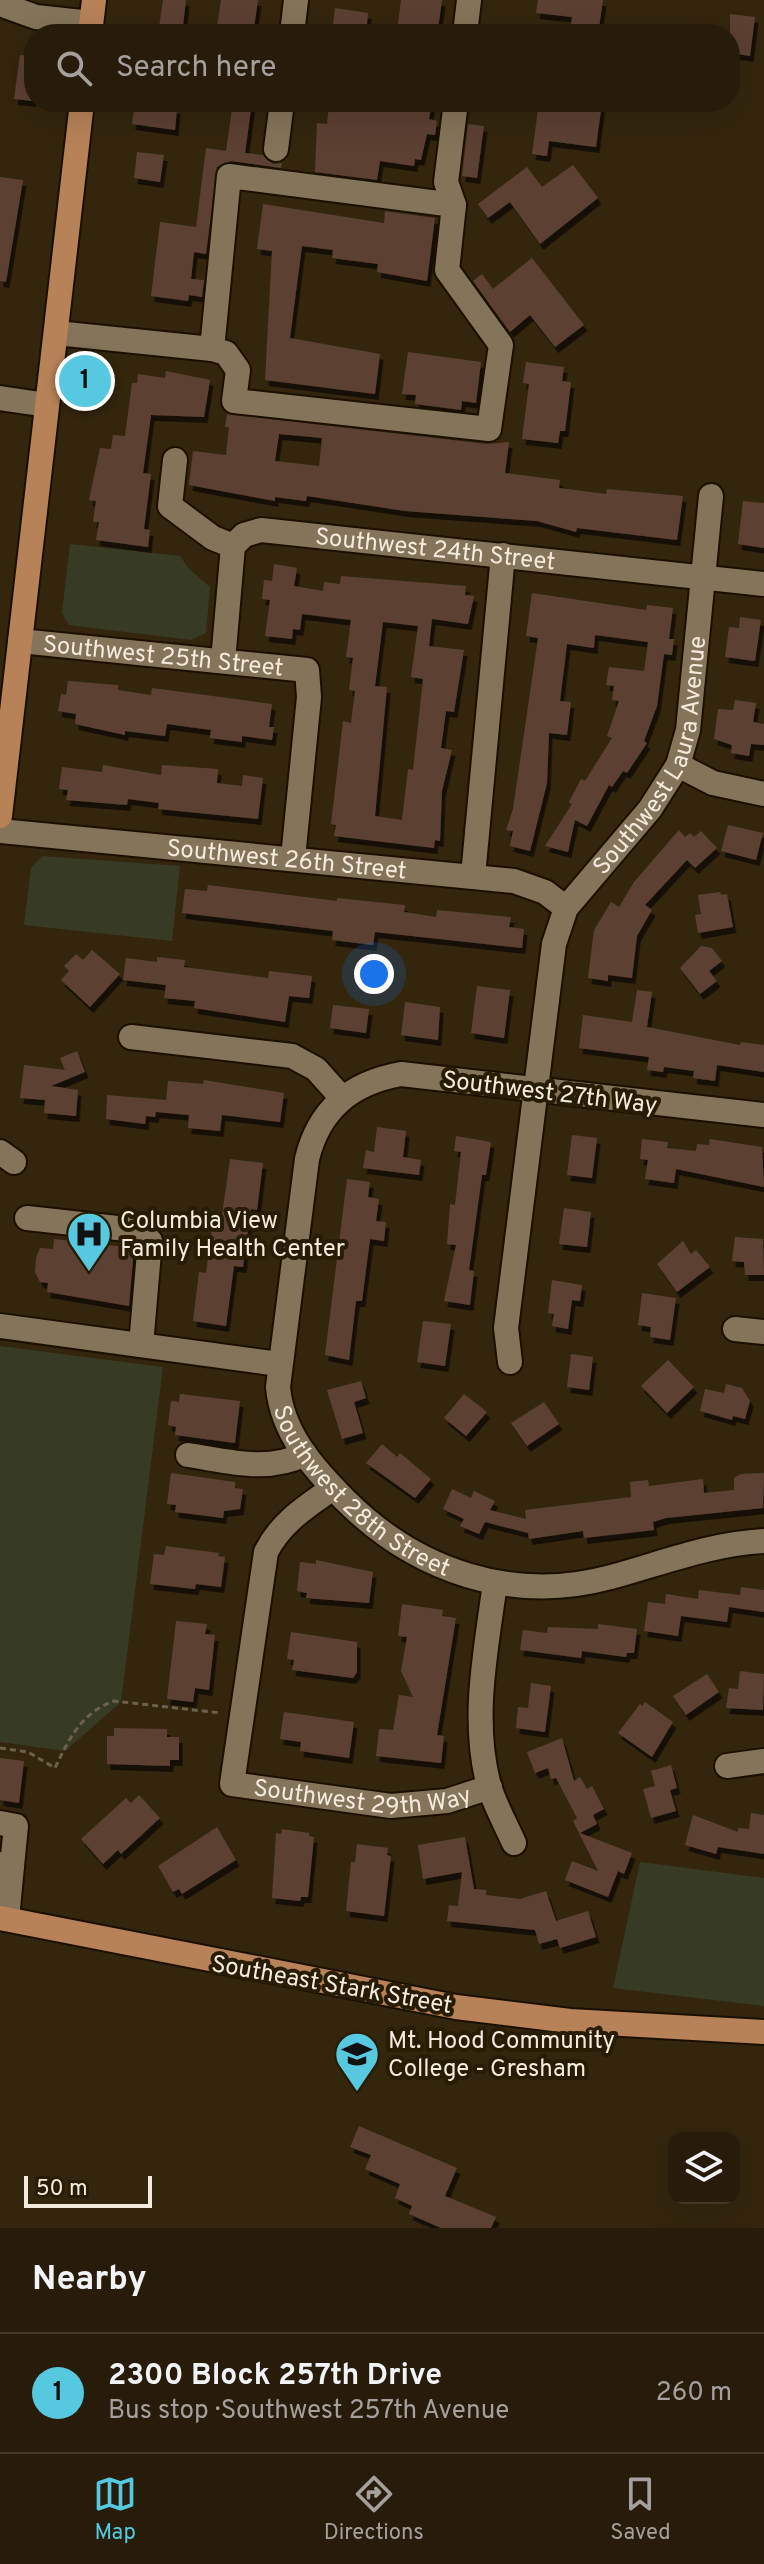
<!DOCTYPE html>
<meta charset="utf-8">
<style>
body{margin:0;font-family:Overpass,sans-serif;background:#2f2513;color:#f1f3f6}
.controls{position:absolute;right:24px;bottom:24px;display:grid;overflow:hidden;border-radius:16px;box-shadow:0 8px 32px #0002}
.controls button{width:72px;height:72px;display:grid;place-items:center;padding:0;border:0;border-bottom:2px solid #433a2b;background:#271c0a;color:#f1f3f6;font:40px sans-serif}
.scale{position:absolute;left:24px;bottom:20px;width:128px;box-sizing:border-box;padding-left:8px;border:4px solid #f4ebdc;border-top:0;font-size:22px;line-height:28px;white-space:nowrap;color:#f4ebdc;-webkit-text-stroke:6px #291c04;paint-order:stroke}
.you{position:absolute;left:374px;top:974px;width:28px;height:28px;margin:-20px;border:6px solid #fff;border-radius:50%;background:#1a73e8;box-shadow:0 0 0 12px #1a73e833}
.badge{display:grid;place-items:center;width:52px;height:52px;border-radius:50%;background:#56c9e0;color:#111;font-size:26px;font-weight:700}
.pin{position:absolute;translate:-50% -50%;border:4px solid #fff;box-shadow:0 2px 8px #0006}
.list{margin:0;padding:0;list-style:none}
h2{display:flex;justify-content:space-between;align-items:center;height:104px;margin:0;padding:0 32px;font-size:34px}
h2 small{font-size:26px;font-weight:400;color:#a4a19c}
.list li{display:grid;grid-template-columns:52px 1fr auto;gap:24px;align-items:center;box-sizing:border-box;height:120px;padding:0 32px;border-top:2px solid #433a2b}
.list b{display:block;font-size:30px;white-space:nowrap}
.list p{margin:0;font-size:26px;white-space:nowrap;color:#a4a19c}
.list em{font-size:26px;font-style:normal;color:#a4a19c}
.icon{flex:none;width:44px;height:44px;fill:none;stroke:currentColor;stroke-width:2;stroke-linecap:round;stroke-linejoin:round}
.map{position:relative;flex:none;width:764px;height:2228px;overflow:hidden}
.search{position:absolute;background:#271c0a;box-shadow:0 8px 32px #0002;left:24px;right:24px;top:24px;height:88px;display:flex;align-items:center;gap:20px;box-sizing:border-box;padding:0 28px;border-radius:32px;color:#a4a19c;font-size:30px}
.sheet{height:224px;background:#271c0a}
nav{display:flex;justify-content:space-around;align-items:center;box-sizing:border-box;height:112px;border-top:2px solid #433a2b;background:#271c0a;font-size:22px;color:#a4a19c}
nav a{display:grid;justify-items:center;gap:4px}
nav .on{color:#56c9e0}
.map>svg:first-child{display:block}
</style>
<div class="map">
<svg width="764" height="2228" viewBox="0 0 764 2228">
<defs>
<filter id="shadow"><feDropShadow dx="3.5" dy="6" stdDeviation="0" flood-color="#0009"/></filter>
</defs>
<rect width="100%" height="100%" fill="#34260d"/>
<path fill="#373b24" d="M70,544L180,556L189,569L210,587L206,633L191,640L69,625L62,613Z
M42,856L180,866L172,941L24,925L31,868Z
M0,1346L163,1367L121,1702L65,1751L0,1742Z
M640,1862L764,1878V2006L613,1988Z"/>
<path fill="#5b4132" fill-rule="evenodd" filter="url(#shadow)" d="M163,0H186L182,34H158Z
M221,0H258L253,34H216Z
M401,0H442L438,29L398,24Z
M538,0H603L598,34H570L572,17L536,13Z
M335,8L368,13L366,34H332Z
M730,14L755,17L750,56L730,53Z
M20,55L34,57L33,101L14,99Z
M233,102H252L245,153L263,155L273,164L282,163L281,168L231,161L217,167L206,254L194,252L191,279L204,280L202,297L189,295L188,301L151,296L160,222L196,227L206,148L226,151Z
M341,102H432L429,119L437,121L435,135L427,134L421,160L415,159L414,166L380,161L377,180L315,172L317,123L327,124L329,105L341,107Z
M539,102H602L596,147L549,141L547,156L532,154Z
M135,103L177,108L175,130L132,124Z
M468,124L484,126L477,178L462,176Z
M137,152L164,155L160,182L134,178Z
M573,165L598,198L540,244L510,202L488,218L478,204L527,167L542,187Z
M0,177L23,180L6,282L0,281Z
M263,204L384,223L385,211L435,218L427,281L377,272L378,264L332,258L333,250L302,246L290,338L380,354L375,394L265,380L272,251L257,249Z
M532,258L584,325L555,347L530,315L510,332L473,281L482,274L493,289Z
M408,352L481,362L476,403L462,401L461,410L415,404L416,395L402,394Z
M526,362L564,367L562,381L571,382L565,431H560L558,443L522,439L529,384L523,383Z
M166,371L210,380L204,417L151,415L143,473L151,474L144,529L150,530L148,547L96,540L99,522H93L96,501L89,500L100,448L111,449L113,435L125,436L132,383H137L138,374L165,378Z
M227,414L487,444L509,442L505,473L560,480L559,488L606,494L607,489L683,496L677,540L577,528L576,532L537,521L405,511L307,496L306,501L275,497V501L189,485L193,451L226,455L229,427H225ZM279,434L322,438L319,466L275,461Z
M743,501L764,503V548L738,544Z
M274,564L297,568L294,586L323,591L324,582L340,584L341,576L466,586L465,595L474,596L468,624L432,619L429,646L464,650L454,712L446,711L441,748L452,750L442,791L440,841L435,840L434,848L334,836L336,825L331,824L343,721L351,723L355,691L349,690L353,658L346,657L351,620L302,614L300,630L293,629L292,639L265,636L270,600L262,599L264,580L272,581ZM383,622L418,626L411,677L423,679L413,770L408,769L402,820L375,816L387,687L375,686Z
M532,593L646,610L647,605L673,608L669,639H674L672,655L664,654L657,706L644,741L647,743L627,773L623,771L612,787L609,785L587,826L575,820L568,852L545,846L572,804L569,802L581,779L585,781L612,738L607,736L619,701L612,700L614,686L606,685L609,667L644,671L648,642L595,635L594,648L567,644L560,701L571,702L567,735L549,733L547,783L530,851L510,846L513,831L506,830L513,809L538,638L526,636Z
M740,617L761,620L755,661L725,657L729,627L739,628Z
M68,681L118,685V690L151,695L152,688L272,704L269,727H274L272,740L242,736V742L210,738L211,730L167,724L165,736L125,731V735L75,724L76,714L58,711L61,694L66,695Z
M735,700L756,703L753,722L764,724V745L751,744L749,756L731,753L732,745L714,739L718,709L733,710Z
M103,765L161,775L162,765L218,769L217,783L242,786L243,775L263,778L258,819L158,809L159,803L128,799L127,805L66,800L68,790L59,789L62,767L102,772Z
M728,825L763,833L756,860L721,851Z
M679,830L685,837L690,833L694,837L701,831L717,848L695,868L687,860L645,905L652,910L637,936L632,978L608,975V981L588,978L594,930L611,902L619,907L634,882Z
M208,885L337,901V898L405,905L404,912L436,917L437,910L511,917L509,927L524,929L522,948L375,932L373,945L332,940L333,931L182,913L185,889L207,891Z
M720,892L721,895L727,894L733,927L698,933L695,915L701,914L698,895Z
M701,946L712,948L722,961L709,971L717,981L700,994L680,968Z
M92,950L120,974L90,1007L61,980L69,971L64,966L76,954L83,960Z
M157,957L185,960L184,967L268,978L269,971L312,976L309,998L289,996L285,1022L194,1008L195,1001L164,998L166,985L123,980L126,958L157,962Z
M477,986L510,990L504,1038L471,1033Z
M637,990L652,992L647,1027L740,1045L741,1042L764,1045V1072L717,1065L715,1081L693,1078L694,1071L664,1067L663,1072L647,1070L649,1057L579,1048L583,1015L632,1022Z
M405,1002L440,1007L438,1040L401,1035Z
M333,1005L369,1009L366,1033L330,1028Z
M77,1051L85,1072L51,1086L78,1090L76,1116L44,1113L45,1100L20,1098L24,1065L65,1070L60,1058Z
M204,1080L284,1093L280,1122L222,1115L220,1131L188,1128L189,1115L156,1112L155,1117L146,1116L145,1124L106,1119L107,1095L166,1100L168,1081L203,1084Z
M377,1127L406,1131L403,1157L421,1160L419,1175L363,1168L366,1150L374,1152Z
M572,1135L597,1138L592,1178L567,1175Z
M456,1136L491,1142L486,1175H482L469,1270L474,1271L470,1305L444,1301L456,1245L447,1244L450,1204L455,1205L461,1152L454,1151Z
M642,1139L668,1142L667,1148L696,1151L697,1144L709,1145L710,1139L762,1147L764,1187L676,1169L674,1183L645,1179L648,1160L640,1159Z
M230,1159L263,1163L257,1210L251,1209L243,1267L234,1266L226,1326L193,1321L199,1272L206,1273L214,1214L222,1215Z
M347,1179L370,1182L368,1197L379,1199L376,1221L386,1222L384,1241L370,1239L362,1301H356L349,1360L325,1355Z
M564,1208L591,1212L587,1247L559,1244Z
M735,1237L763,1239L764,1275H745L744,1262L732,1261Z
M54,1239L134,1248L129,1306L47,1292L48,1283L40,1282L35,1272L36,1258L40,1248L53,1249Z
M683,1241L691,1254L696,1250L710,1267L677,1292L657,1264Z
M552,1280L582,1285L580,1301L572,1300L568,1329L552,1326L554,1314L548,1313Z
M642,1293L676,1298L670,1340L650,1337L651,1327L638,1325Z
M423,1321L451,1324L445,1366L417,1362Z
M571,1354L593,1357L589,1390L567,1387Z
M668,1360L694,1387L667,1413L641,1386Z
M361,1381L366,1398L354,1402L363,1433L342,1439L327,1390Z
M726,1384L742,1388L750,1401L745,1419L733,1416L732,1420L700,1411L705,1389L724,1393Z
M180,1394L240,1401L235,1443L175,1435L176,1427L168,1425L171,1401L179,1402Z
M464,1394L487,1412L466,1436L444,1418Z
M544,1402L559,1424L527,1446L511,1423Z
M382,1444L397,1457L400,1453L431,1479L415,1498L366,1463Z
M171,1473L235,1482V1488L243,1489L240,1509L224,1511L223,1518L175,1512L176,1505L167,1504Z
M764,1473L763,1508L666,1518L653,1522L654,1530L584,1538L583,1531L529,1539L528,1533L485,1522L479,1534L460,1526L464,1519L443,1509L452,1489L471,1498L474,1491L495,1501L490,1510L526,1519L525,1510L631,1497L630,1482L648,1480L649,1486L703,1479L704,1493L734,1490V1478L741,1474Z
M166,1546L219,1553L218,1556L225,1557L221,1587L196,1584L195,1589L150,1584L154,1554L164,1555Z
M316,1560L373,1572L369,1603L306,1598L307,1593L297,1591L300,1562L316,1564Z
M741,1587L764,1590V1612L729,1607L727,1622L681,1616L678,1636L644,1631L648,1602L665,1604L666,1594L698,1599L699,1590L740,1595Z
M402,1604L443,1610L442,1616L456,1618L437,1735L444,1736L441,1763L376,1756L379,1729L393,1730L399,1695L413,1697L401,1671L407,1637L398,1636Z
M176,1621L207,1624L205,1634L215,1635L209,1690L195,1688L193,1702L167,1699Z
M598,1624L637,1629L634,1653H627L626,1657L582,1651L581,1658L520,1650L523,1630L547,1633L548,1627L598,1629Z
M291,1632L357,1642V1672L353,1678L292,1670L294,1660L287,1659Z
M740,1671L764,1674L763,1710L726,1708L729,1688L738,1689Z
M707,1674L719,1692L686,1715L673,1696Z
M531,1683L551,1686L545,1732L516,1728L518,1707L528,1708Z
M645,1702L673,1722L652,1757L618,1733L640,1704L642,1706Z
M284,1712L354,1722L349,1758L300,1751L301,1742L280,1739Z
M114,1728L167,1729V1737H179V1760H170V1766L107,1764V1736H114Z
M562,1738L574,1781L580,1777L587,1789L592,1786L604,1809L593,1815L597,1824L580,1833L632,1853L624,1874L618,1871L608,1897L565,1880L572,1861L598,1871L573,1821L577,1818L556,1778L551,1779L548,1768L535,1773L527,1752Z
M0,1758L24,1761L19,1803L0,1800Z
M671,1765L677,1788L670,1790L676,1811L651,1818L643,1789L655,1786L651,1771Z
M139,1795L160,1818L121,1854L118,1850L103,1864L81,1839L126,1798L131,1803Z
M751,1813L764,1815V1854L718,1847L716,1854L685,1845L693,1815L738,1832V1828L749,1829Z
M217,1827L236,1860L182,1894L179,1889L173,1892L158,1866Z
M282,1829L309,1833V1836L314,1837L308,1897H301L300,1901L272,1898L276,1833L281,1834Z
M465,1837L474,1889L486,1890V1895L520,1899L546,1891L556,1921L588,1911L596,1937L560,1948L557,1939L539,1944L535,1930L447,1921L449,1905L458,1906L462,1872L423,1879L418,1845Z
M357,1844L388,1848L387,1855L391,1856L384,1916L346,1911L351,1862H355Z
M359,2126L457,2168L445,2196L496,2217L491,2228H441L409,2214L412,2206L395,2198L400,2184L365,2169L371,2155L350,2147Z"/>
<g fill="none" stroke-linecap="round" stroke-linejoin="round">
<g stroke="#1b0f00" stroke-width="28">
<g id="minor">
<path d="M0,4L36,17L91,23"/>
<path d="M292,34L296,0"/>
<path d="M465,34L469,0"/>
<path d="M276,149L282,102"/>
<path d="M229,176L454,205L447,270L501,345L489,429L234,401L238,370L226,353L212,349Z"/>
<path d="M454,205L446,182L456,102"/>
<path d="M56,333L212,349"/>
<path d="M0,398L47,405"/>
<path id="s1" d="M175,460L170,506L213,538L233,546L244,535L261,530L764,584"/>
<path id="s2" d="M20,641L307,670L309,697L293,858"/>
<path d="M223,661L233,546"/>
<path d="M678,765L713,783L764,794"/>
<path id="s3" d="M0,831L514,881L545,892L566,908"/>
<path d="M473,876L503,555"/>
<path d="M131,1037L292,1056L316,1069L341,1097"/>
<path id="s4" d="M764,1115L401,1074C351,1083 319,1109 307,1159L278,1387C282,1433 313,1468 345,1500C416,1571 512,1604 611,1577C663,1563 709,1544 764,1541"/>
<path d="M0,1152L14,1162"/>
<path d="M27,1218L135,1230L150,1241L141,1345"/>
<path d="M0,1326L279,1364"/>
<path d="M735,1329L764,1332"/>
<path id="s5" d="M510,1362L506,1328L554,944L566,908L650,809L678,765L688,730L711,496"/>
<path d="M188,1455C228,1461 267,1473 305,1454"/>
<path id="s6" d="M333,1488C306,1507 281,1522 266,1552L232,1784L391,1806L447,1801L490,1787"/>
<path d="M495,1583C486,1651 471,1719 489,1786C495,1805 506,1825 514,1843"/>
<path d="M727,1766L764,1761"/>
<path d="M0,1823L16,1826L12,1866"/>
<path d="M0,1864L12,1866L7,1919"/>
</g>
</g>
<g stroke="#1b0f00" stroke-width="28">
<path id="major" d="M90,34L94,0
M0,816L82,102
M0,1918L456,2007L570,2021L764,2032"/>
</g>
<path stroke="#6e614b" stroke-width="3" stroke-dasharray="6 4" stroke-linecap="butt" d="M0,1748L28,1752L55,1768C69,1739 81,1713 114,1701L221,1713"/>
<use href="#minor" stroke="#847459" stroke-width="24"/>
<use href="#major" stroke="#b78258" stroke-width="24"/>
</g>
<defs>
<g id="hospital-pin" transform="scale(2.3)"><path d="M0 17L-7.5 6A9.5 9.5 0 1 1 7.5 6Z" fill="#56c9e0" stroke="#291c04"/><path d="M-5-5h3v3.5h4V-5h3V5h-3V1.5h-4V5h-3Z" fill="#111"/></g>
<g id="university-pin" transform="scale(2.3)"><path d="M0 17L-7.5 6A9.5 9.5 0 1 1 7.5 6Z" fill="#56c9e0" stroke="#291c04"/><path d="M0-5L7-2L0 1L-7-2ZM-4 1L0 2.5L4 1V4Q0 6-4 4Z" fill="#111"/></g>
</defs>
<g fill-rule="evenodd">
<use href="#hospital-pin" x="89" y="1234"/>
<use href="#university-pin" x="357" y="2054"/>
</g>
<g text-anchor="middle" stroke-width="8" stroke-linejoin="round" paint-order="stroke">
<g font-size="24" fill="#f4ebdc" stroke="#291c04">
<text dy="8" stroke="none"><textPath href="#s1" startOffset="330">Southwest 24th Street</textPath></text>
<text dy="8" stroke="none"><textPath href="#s2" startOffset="144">Southwest 25th Street</textPath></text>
<text dy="8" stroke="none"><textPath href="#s5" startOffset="640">Southwest Laura Avenue</textPath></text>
<text dy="8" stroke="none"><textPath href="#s3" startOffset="288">Southwest 26th Street</textPath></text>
<text transform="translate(550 1092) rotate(7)" y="8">Southwest 27th Way</text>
<text dy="8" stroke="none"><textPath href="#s4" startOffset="870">Southwest 28th Street</textPath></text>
<text dy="8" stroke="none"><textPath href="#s6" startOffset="460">Southwest 29th Way</textPath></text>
<text transform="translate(332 1984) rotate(10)" y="8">Southeast Stark Street</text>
</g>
<g font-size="24" fill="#f4ebdc" stroke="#291c04" text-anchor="start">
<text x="120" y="1228">Columbia View<tspan x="120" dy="28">Family Health Center</tspan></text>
<text x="388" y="2048">Mt. Hood Community<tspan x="388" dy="28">College - Gresham</tspan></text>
</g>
</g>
</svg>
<div class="controls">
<button><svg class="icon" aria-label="layers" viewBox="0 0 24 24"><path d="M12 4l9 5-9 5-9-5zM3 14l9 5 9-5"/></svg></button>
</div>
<div class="scale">50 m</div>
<div class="you"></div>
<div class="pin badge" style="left:85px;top:381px">1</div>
<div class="search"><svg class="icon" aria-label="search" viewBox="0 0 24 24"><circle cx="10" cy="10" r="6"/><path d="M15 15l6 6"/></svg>Search here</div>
</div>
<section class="sheet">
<h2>Nearby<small></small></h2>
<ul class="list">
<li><span class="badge">1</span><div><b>2300 Block 257th Drive</b><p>Bus stop · Southwest 257th Avenue</p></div><em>260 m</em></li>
</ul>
</section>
<nav>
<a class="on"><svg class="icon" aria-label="map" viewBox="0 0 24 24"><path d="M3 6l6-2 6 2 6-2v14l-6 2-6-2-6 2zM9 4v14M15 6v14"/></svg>Map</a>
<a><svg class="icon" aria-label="directions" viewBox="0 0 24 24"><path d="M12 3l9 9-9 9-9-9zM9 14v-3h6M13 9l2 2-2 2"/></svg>Directions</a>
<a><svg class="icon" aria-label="saved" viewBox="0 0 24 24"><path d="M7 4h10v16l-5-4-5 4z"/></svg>Saved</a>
</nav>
